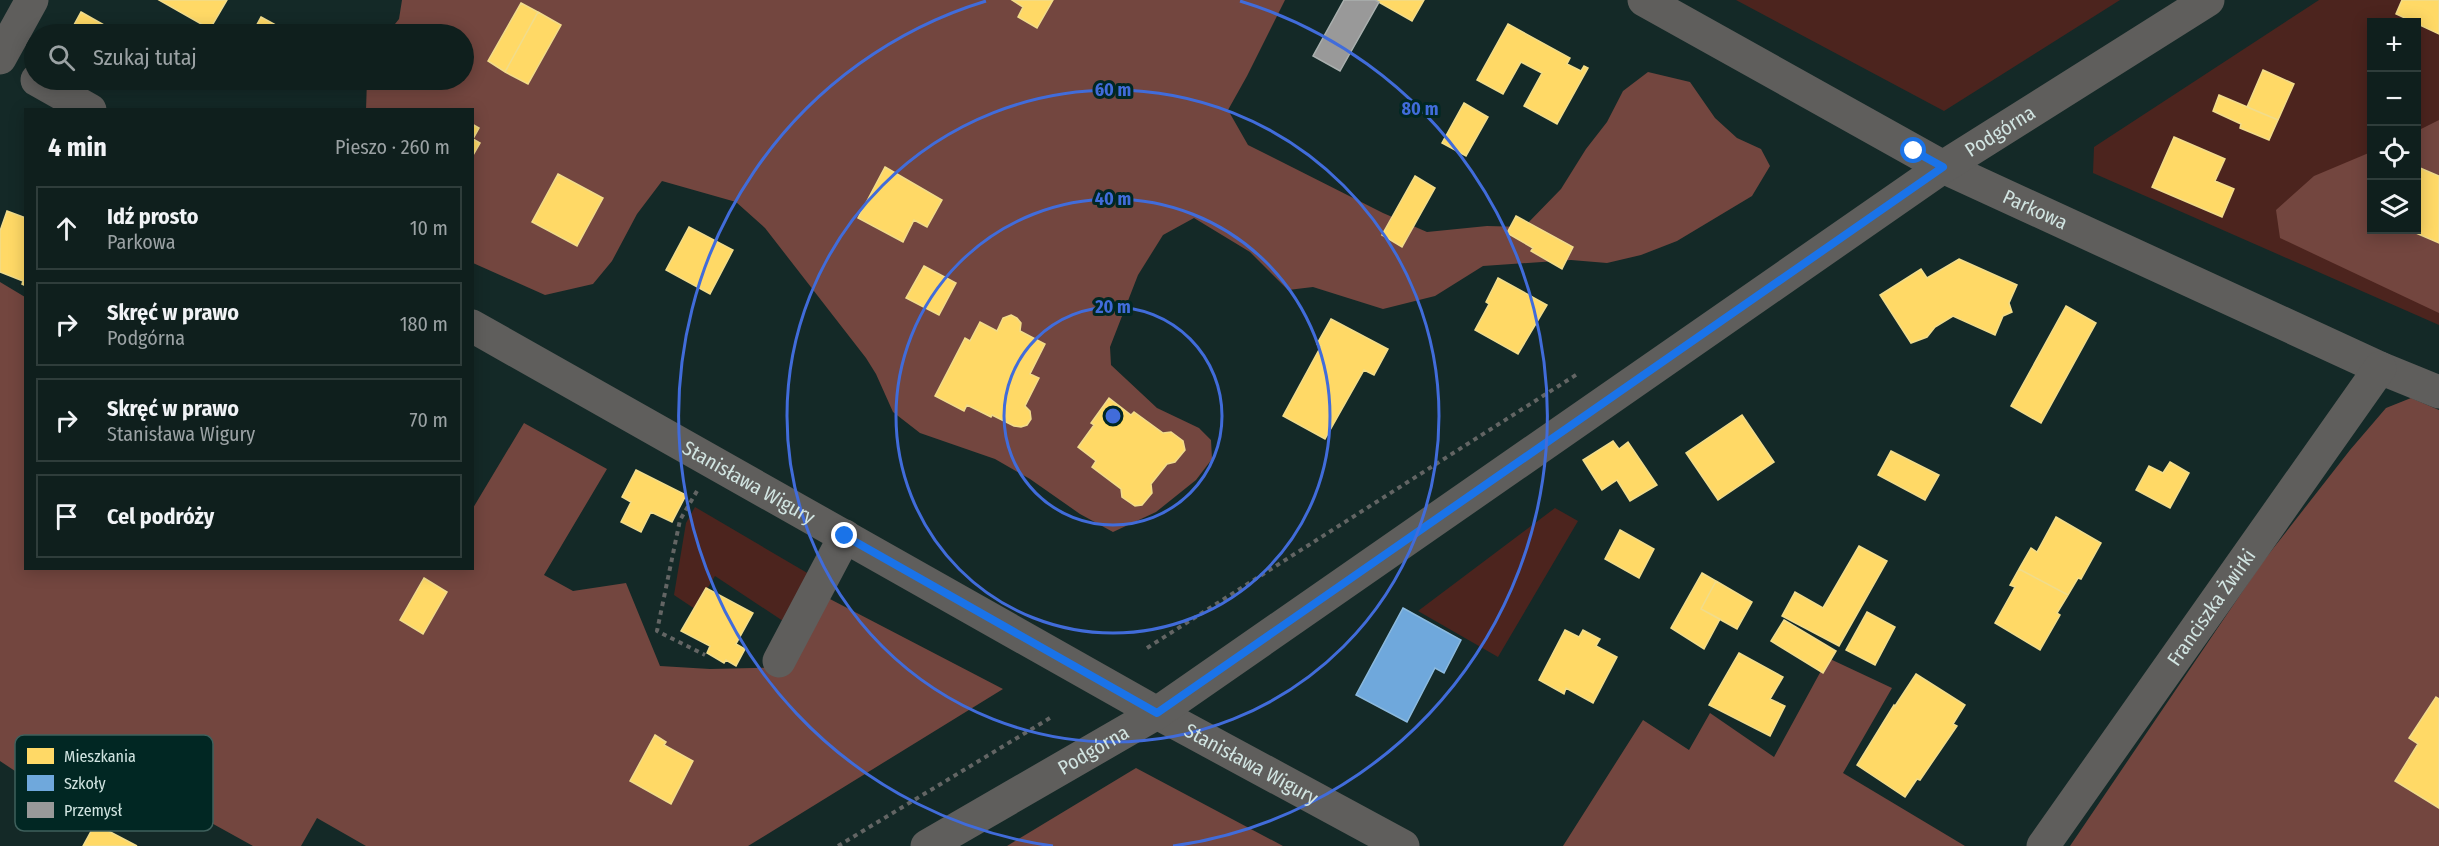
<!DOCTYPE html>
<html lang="pl">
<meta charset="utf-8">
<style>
body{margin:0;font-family:"Fira Sans Condensed",sans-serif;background:#182726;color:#f1f3f6}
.controls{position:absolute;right:18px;top:18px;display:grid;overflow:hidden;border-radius:0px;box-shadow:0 3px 15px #0003}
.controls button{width:54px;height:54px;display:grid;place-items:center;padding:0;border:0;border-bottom:2px solid #2f3d3b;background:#0f1f1d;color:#f1f3f6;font:30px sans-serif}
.stop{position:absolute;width:18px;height:18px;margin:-14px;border:4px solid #1a73e8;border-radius:50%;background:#fff}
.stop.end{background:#1a73e8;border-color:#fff;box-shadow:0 2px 6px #0008}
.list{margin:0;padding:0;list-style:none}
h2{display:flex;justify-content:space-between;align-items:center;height:78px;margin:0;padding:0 24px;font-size:26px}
h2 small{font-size:20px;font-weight:400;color:#9ba2a4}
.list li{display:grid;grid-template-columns:39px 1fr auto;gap:18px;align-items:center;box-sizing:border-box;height:84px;margin:0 12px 12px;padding:0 12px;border:2px solid #2f3d3b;border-radius:0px}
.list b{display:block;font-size:22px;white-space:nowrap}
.list p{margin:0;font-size:20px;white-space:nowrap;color:#9ba2a4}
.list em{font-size:20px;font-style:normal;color:#9ba2a4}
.icon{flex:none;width:33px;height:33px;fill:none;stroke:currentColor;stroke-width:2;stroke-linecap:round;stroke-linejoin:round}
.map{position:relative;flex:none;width:2439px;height:846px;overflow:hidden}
.search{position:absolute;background:#0f1f1d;box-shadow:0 3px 15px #0003;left:24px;top:24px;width:450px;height:66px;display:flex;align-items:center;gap:15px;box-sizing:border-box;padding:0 21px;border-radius:33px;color:#9ba2a4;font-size:22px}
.panel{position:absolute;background:#0f1f1d;box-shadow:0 3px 15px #0003;left:24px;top:108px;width:450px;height:462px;border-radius:0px}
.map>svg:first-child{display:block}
</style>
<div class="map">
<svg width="2439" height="846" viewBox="0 0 2439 846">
<rect width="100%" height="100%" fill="#142927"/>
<path fill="#4c241e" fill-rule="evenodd" d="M1736,0H2120L1944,111Z
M2319,0H2439V325L2093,173L2094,147ZM2372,22H2416V230H2372Z
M695,507L809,574L783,621L715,576L695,609L674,595L686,523Z
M1555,508L1578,521L1498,657L1418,611Z"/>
<path fill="#73463f" d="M402,0H1285L1247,76L1228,110L1248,145L1383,213L1427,232L1487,226L1524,227L1561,189L1586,149L1607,122L1623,91L1648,72L1690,82L1715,118L1737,138L1761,149L1770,166L1752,196L1677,241L1641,255L1607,263L1571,260L1483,266L1435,296L1383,309L1313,287L1288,290L1250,252L1194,218L1163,235L1138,275L1110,347L1111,365L1157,408L1199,428L1211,440L1212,459L1196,480L1156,512L1113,532L1080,514L1030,479L995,459L920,433L893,412L876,374L866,358L765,228L736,202L662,181L637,214L612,261L593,284L545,295L473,263L472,110H366L367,80H464V34H387L399,19Z
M2439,120V313L2280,238L2276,210L2314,176L2371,152L2372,230H2416L2417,131Z
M0,282L25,297L26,568H472L473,508L524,423L607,469L544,575L573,591L626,583L660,666L710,669L790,667L828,598L1003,689L748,846H366L317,818L301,846H253L103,763L57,799L0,761Z
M2411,398L2439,410V846H2070L2261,564L2350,450L2386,408Z
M1828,658L1892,688L1843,773L1965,846H1563L1643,720L1689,750L1710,713L1774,757Z
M1136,768L1283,846H1007Z"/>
<path fill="#ffd966" stroke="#f1dc8b" stroke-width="1.5" d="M159,0H227L210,29Z
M1012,0H1053L1037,28L1018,17L1023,7Z
M1375,0H1424L1412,21Z
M2402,0H2439V34L2396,14Z
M521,3L538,12L505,72L488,61Z
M81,12L120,34H69Z
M538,12L561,25L528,84L505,72Z
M261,17L292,34H252Z
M1508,24L1570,58L1567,64L1581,71L1584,66L1588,68L1557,124L1524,106L1542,73L1521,62L1503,94L1477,80Z
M2263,70L2294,84L2278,120L2247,107Z
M266,80H290L284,89Z
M2219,95L2278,120L2269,140L2240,128L2241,124L2213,111Z
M1464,103L1488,117L1466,156L1442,143Z
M472,124L479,128L473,139L480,143L472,157Z
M2174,137L2225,159L2215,181L2234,189L2222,217L2152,187Z
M885,167L942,200L927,227L914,220L903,242L858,218Z
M2420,168L2439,176V243L2409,230H2416V176Z
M558,174L603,198L577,246L532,222Z
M1415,176L1435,188L1402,247L1382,235Z
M7,211L26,218V286L22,284L23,281L0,272V231Z
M1516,216L1573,247L1562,269L1531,251L1533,248L1507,233Z
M689,227L733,250L710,294L666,270Z
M1959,259L2017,285L2009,303L2012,312L2003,316L1995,335L1953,316L1935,327L1927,337L1911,343L1880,295L1921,269L1927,278Z
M924,266L956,283L939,315L906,298Z
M1498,278L1547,305L1518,354L1475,330L1489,304L1486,302Z
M2066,306L2096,323L2041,423L2011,406Z
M1011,315L1017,318L1021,323L1020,331L1045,344L1030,374L1039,378L1025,406L1030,411L1031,419L1027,425L1021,427L1014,426L992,415L991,417L967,405L964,411L935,396L965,338L970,341L980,322L997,331L1003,318Z
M1331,319L1388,349L1374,375L1364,370L1325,439L1283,416L1321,346L1317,344Z
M1109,398L1131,415L1134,412L1163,433L1171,432L1183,441L1185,450L1175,462L1167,464L1151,484L1152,493L1142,505L1135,506L1122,497L1121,489L1092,467L1096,461L1078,447L1094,425L1091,423Z
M1742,415L1774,462L1718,500L1686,453Z
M1613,441L1619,449L1628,442L1657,485L1630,501L1617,480L1602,490L1583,460Z
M1891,451L1939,475L1925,500L1878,475Z
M2170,462L2189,473L2170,508L2136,490L2149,466L2163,473Z
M636,470L686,495L672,522L651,512L641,532L621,522L631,502L622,497Z
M2056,517L2101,543L2081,579L2078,578L2068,595L2019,569L2031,548L2037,552Z
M1620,530L1654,549L1639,578L1605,559Z
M1859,546L1887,561L1839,646L1782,616L1795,592L1823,608Z
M2019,569L2068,595L2057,613L2060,615L2040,650L1995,623L2015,587L2010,585Z
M1702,573L1716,581L1701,609L1720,619L1704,649L1671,628Z
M424,578L447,592L423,634L400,620Z
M1716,581L1752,602L1737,629L1701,609Z
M706,588L753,613L736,644L745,649L736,666L726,660L724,663L707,653L710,646L681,631Z
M1867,612L1895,627L1875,665L1846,650Z
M1784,620L1836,651L1823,673L1771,641Z
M1565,630L1579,637L1583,630L1600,639L1596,646L1617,657L1593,703L1566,688L1564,694L1539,680Z
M1739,653L1783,677L1770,699L1785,706L1770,736L1709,705Z
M1916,674L1965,705L1953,724L1957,726L1920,780L1917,779L1905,797L1857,765L1894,705L1895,706Z
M2436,697L2439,699V808L2395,781L2418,744L2409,738Z
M655,735L666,742L664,745L693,761L671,804L630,781Z
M95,824L137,846H83Z"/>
<path fill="#6fa8dc" stroke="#8cbade" stroke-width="1.5" d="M1403,608L1461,640L1444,673L1435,668L1407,722L1356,695Z"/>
<path fill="#999" stroke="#aab0af" stroke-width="1.5" d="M1344,0H1375L1379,2L1340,71L1313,56Z"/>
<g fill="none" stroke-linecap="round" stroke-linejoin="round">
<path stroke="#636564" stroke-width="4" stroke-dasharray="4.5 4.5" stroke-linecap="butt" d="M697,491L680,520L657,631L705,655
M1147,648L1579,373
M838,846L1050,718"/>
<g stroke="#5f5e5c" stroke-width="33">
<path id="s1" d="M1644,0L1943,167L2380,368L2439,392"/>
<path d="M0,58L32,0"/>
<path d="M37,80L90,110"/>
<path id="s2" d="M472,326L1157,713L1403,846"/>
<path d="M779,661L845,536"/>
<path id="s3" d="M927,846L1157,713L1943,167L2208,0"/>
<path id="s4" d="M2043,846L2380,368"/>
</g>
</g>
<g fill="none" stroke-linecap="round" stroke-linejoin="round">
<path stroke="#1a73e8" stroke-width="8" d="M845,536L1157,713L1943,167L1914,151"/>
</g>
<g fill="none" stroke="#416cda" stroke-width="3">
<circle cx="1113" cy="416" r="109"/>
<circle cx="1113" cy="416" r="217"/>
<circle cx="1113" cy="416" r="326"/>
<path d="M1053 846A434 434 0 0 1 986 1M1240 1A434 434 0 0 1 1173 846"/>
</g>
<g text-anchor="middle" stroke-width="6" stroke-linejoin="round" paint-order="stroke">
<g font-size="20" fill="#d1e4e1" stroke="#012723">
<text dy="7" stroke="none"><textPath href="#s3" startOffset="1290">Podgórna</textPath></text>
<text dy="7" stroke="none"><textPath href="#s1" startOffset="444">Parkowa</textPath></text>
<text dy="7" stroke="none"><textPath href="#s2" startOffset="318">Stanisława Wigury</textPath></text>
<text dy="7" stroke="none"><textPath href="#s4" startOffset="292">Franciszka Żwirki</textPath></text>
<text dy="7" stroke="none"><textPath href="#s3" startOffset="192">Podgórna</textPath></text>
<text dy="7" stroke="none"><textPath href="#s2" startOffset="894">Stanisława Wigury</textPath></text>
</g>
</g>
<rect x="15" y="735" width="198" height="96" rx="9" fill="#012723" stroke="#3f605c" stroke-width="1.5"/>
<rect x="27" y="748" width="27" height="16" fill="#ffd966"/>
<rect x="27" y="775" width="27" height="16" fill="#6fa8dc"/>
<rect x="27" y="802" width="27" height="16" fill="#999"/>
<g font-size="16" fill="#d1e4e1">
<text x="64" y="762">Mieszkania</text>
<text x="64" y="789">Szkoły</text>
<text x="64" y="816">Przemysł</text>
</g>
<circle cx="1113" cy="416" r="9" fill="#416cda" stroke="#012723" stroke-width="3"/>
<g font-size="18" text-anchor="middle" font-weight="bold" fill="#416cda" stroke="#012723" stroke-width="6" stroke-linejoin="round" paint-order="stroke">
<text x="1113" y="96">60 m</text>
<text x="1420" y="115">80 m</text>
<text x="1113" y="205">40 m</text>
<text x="1113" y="313">20 m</text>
</g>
</svg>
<div class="controls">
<button>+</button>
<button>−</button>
<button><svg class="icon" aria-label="locate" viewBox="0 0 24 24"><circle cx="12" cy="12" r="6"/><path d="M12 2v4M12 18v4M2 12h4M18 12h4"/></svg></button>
<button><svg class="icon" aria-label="layers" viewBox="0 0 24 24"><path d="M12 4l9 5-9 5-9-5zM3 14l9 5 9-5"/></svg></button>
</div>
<div class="stop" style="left:1914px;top:151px"></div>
<div class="stop end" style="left:845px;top:536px"></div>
<div class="search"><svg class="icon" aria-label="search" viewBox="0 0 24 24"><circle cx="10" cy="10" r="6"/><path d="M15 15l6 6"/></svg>Szukaj tutaj</div>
<section class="panel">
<h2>4 min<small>Pieszo · 260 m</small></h2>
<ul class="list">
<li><svg class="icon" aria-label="ahead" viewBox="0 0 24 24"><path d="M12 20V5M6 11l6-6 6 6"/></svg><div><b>Idź prosto</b><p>Parkowa</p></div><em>10 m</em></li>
<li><svg class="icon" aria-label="right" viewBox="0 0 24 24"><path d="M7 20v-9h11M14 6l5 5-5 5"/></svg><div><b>Skręć w prawo</b><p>Podgórna</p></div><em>180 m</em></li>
<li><svg class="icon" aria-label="right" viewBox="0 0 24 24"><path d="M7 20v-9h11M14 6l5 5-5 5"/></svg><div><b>Skręć w prawo</b><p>Stanisława Wigury</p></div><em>70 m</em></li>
<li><svg class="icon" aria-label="arrive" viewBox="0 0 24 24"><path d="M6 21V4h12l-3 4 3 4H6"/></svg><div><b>Cel podróży</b></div></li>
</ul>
</section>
</div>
